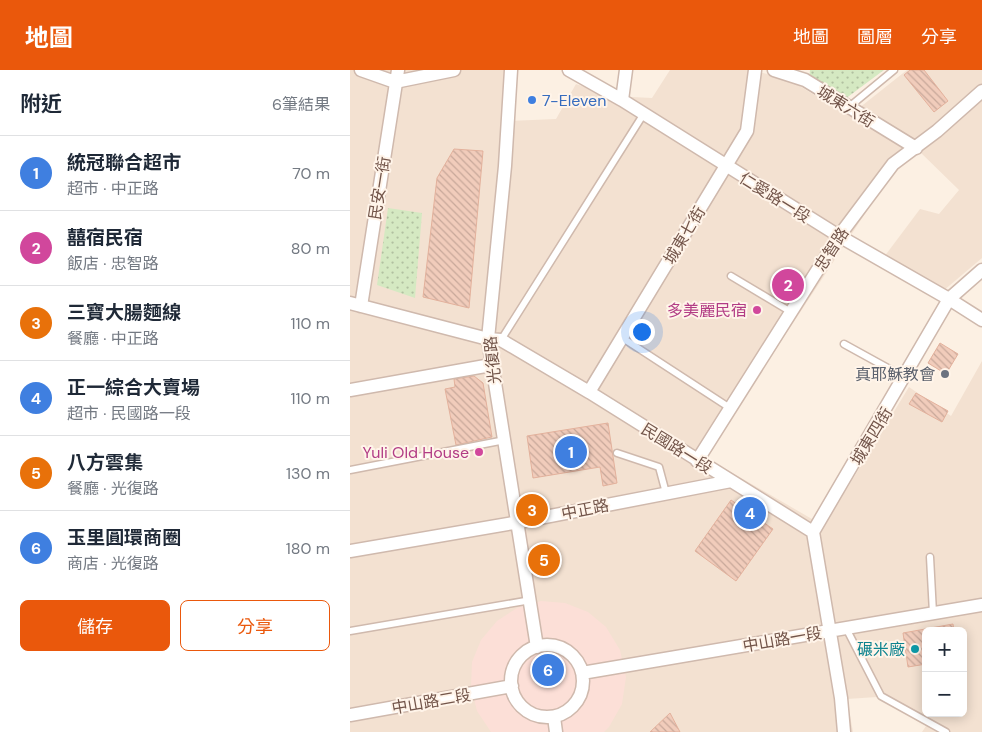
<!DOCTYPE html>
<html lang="zh-TW">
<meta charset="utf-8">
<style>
body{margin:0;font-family:"DM Sans","Noto Sans TC",sans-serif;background:#f2f2f3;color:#1f2937}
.controls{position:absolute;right:15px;bottom:15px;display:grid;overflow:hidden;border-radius:8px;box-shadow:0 2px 12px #0003}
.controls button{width:45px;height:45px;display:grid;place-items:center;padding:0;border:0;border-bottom:1px solid #e0e1e3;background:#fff;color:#1f2937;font:25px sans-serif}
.you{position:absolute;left:291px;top:261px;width:18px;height:18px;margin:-12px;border:4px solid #fff;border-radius:50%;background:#1a73e8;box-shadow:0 0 0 8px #1a73e833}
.badge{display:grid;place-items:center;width:32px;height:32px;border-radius:50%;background:#ea580c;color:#fff;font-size:16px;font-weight:700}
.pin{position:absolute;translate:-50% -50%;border:2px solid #fff;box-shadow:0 1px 5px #0006}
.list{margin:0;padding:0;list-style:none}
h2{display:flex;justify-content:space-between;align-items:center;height:65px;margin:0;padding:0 20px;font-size:21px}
h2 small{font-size:16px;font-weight:400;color:#747a83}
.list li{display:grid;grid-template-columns:32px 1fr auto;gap:15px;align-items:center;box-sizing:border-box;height:75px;padding:0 20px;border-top:1px solid #e0e1e3}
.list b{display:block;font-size:19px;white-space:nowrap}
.list p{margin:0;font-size:16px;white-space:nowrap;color:#747a83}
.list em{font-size:16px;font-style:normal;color:#747a83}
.actions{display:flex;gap:10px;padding:15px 20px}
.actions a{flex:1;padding:11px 0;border:1px solid #ea580c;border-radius:8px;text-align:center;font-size:18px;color:#ea580c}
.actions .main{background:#ea580c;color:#fff}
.map{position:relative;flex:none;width:632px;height:662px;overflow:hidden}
header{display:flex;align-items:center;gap:30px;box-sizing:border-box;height:70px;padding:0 25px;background:#ea580c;color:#fff}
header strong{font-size:24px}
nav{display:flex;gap:28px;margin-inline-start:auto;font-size:18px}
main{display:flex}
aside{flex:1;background:#fff}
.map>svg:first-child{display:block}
</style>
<header>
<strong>地圖</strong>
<nav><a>地圖</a><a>圖層</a><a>分享</a></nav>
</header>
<main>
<aside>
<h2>附近<small>6筆結果</small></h2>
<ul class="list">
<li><span class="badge" style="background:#3f7fe0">1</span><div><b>統冠聯合超市</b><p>超市 · 中正路</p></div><em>70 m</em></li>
<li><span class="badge" style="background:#d1479c">2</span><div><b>囍宿民宿</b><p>飯店 · 忠智路</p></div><em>80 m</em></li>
<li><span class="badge" style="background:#e8710a">3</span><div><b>三寶大腸麵線</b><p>餐廳 · 中正路</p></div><em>110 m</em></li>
<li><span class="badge" style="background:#3f7fe0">4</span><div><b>正一綜合大賣場</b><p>超市 · 民國路一段</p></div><em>110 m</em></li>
<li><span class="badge" style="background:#e8710a">5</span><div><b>八方雲集</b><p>餐廳 · 光復路</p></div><em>130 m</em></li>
<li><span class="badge" style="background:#3f7fe0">6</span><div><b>玉里圓環商圈</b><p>商店 · 光復路</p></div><em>180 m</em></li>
</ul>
<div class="actions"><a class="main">儲存</a><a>分享</a></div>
</aside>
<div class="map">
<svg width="632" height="662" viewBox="0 0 632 662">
<defs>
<pattern id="park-dots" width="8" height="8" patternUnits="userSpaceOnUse" patternTransform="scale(1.25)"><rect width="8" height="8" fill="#d5e9c2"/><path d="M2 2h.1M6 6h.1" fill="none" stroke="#b1c0a0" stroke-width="1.8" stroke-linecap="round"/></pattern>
<pattern id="building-back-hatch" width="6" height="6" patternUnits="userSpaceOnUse" patternTransform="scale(1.25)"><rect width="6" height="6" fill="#f1ccbb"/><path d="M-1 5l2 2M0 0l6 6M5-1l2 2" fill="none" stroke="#c8a89a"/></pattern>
</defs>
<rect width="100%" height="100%" fill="#fcf0e3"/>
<path fill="#f3e1d1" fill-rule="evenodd" d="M0,0H165L159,51L206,49L226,14L262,26L302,28L320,0H401L438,9L499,46L557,0H632V188L593,221L534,187L570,139L589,144L609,120L569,81L547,95L355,387L474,456L559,317L601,346L632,291V662H572L576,656L527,627L497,629L503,662H0ZM576,561H613V643H576Z"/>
<path fill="#fcdfd7" d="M191,531L215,533L238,542L256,557L270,580L276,607L272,634L259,657L254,662H141L127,641L121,617L122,592L131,570L147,551L167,538Z"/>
<path fill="url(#park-dots)" d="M460,0H534L495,29L459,10Z
M38,138L72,143L65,228L27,215Z"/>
<path fill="url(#building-back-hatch)" stroke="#e3b19c" d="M560,0H574L598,31L584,42L554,5Z
M104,79L133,81L119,238L73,227L87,108Z
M590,273L608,284L596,304L578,293Z
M124,306L133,313L142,367L106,375L95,319L105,317L104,309Z
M566,323L598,341L592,352L559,334Z
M258,353L267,413L253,416L250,397L183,408L177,366Z
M381,430L423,459L386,511L345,481Z
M603,554L604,561H576V594L558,597L553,563Z
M320,643L330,662H300Z"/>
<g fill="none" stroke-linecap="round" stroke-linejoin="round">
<g stroke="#cfb9ad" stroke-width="9">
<path id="service" d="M499,37L544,0
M381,206L441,242
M271,267L380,338
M151,270L293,45
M494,274L554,307
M267,383L309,397L316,423
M0,400L155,370
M580,487L583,543
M496,558L531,626L596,662
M0,561L181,530"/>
</g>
<g stroke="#cfb9ad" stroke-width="15">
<path id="minor" d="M11,0L45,12L104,0
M161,0L155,96L138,269L187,577
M219,0L272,30L489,166L599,229L632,250
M424,0L455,10L566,78
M272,30L276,0
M0,233L138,269L151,270L239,322L463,462L491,628L494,662
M11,236L48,0
M0,320L141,295
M239,322L397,61L405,0
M347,391L489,166L543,94L587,61L632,21
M463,462L599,229L632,200
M0,481L169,452L381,411
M161 611a36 36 0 1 1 72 0a36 36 0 1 1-72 0Z
M232,603L632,535
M0,645L162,616
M204,647L206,662"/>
</g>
<use href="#service" stroke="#fff" stroke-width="6"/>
<use href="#minor" stroke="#fff" stroke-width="12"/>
</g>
<circle fill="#3f7fe0" stroke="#fff4e9" stroke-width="2" cx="182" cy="30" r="5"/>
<g fill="#d1479c" stroke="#fff4e9" stroke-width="2">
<circle cx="407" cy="240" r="5"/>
<circle cx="129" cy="382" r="5"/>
</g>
<circle fill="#6b7280" stroke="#fff4e9" stroke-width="2" cx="595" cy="304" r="5"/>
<circle fill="#0f9aa8" stroke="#fff4e9" stroke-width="2" cx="565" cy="579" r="5"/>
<g text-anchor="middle" stroke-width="4" stroke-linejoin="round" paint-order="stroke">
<g font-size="16" fill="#366cbe" stroke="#fff4e9" text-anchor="start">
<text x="192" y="36">7-Eleven</text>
</g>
<g font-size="16" fill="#73554a" stroke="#fff4e9">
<text transform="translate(496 36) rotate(32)" y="6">城東六街</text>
<text transform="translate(29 118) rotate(-81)" y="6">民安一街</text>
<text transform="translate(425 127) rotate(32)" y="6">仁愛路一段</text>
<text transform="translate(334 165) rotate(-59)" y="6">城東七街</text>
<text transform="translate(481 179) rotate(-57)" y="6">忠智路</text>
<text transform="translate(142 290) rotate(-96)" y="6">光復路</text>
<text transform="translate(521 366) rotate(-59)" y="6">城東四街</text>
<text transform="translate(327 378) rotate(32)" y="6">民國路一段</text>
<text transform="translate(235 439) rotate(-11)" y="6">中正路</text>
<text transform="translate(432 569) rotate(-10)" y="6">中山路一段</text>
<text transform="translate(81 631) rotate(-10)" y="6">中山路二段</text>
</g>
<g font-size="16" fill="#b23c85" stroke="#fff4e9" text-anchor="end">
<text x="397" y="246">多美麗民宿</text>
<text x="119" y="388">Yuli Old House</text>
</g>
<g font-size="16" fill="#5b616d" stroke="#fff4e9" text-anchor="end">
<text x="585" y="310">真耶穌教會</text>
</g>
<g font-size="16" fill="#0d838f" stroke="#fff4e9" text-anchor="end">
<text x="555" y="585">碾米廠</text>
</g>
</g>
</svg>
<div class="controls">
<button>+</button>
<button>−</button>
</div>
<div class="you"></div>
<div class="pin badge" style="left:221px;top:382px;background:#3f7fe0">1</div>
<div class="pin badge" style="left:438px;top:215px;background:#d1479c">2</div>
<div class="pin badge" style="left:182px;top:440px;background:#e8710a">3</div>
<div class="pin badge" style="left:400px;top:443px;background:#3f7fe0">4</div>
<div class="pin badge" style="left:194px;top:490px;background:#e8710a">5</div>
<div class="pin badge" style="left:198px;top:600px;background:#3f7fe0">6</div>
</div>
</main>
